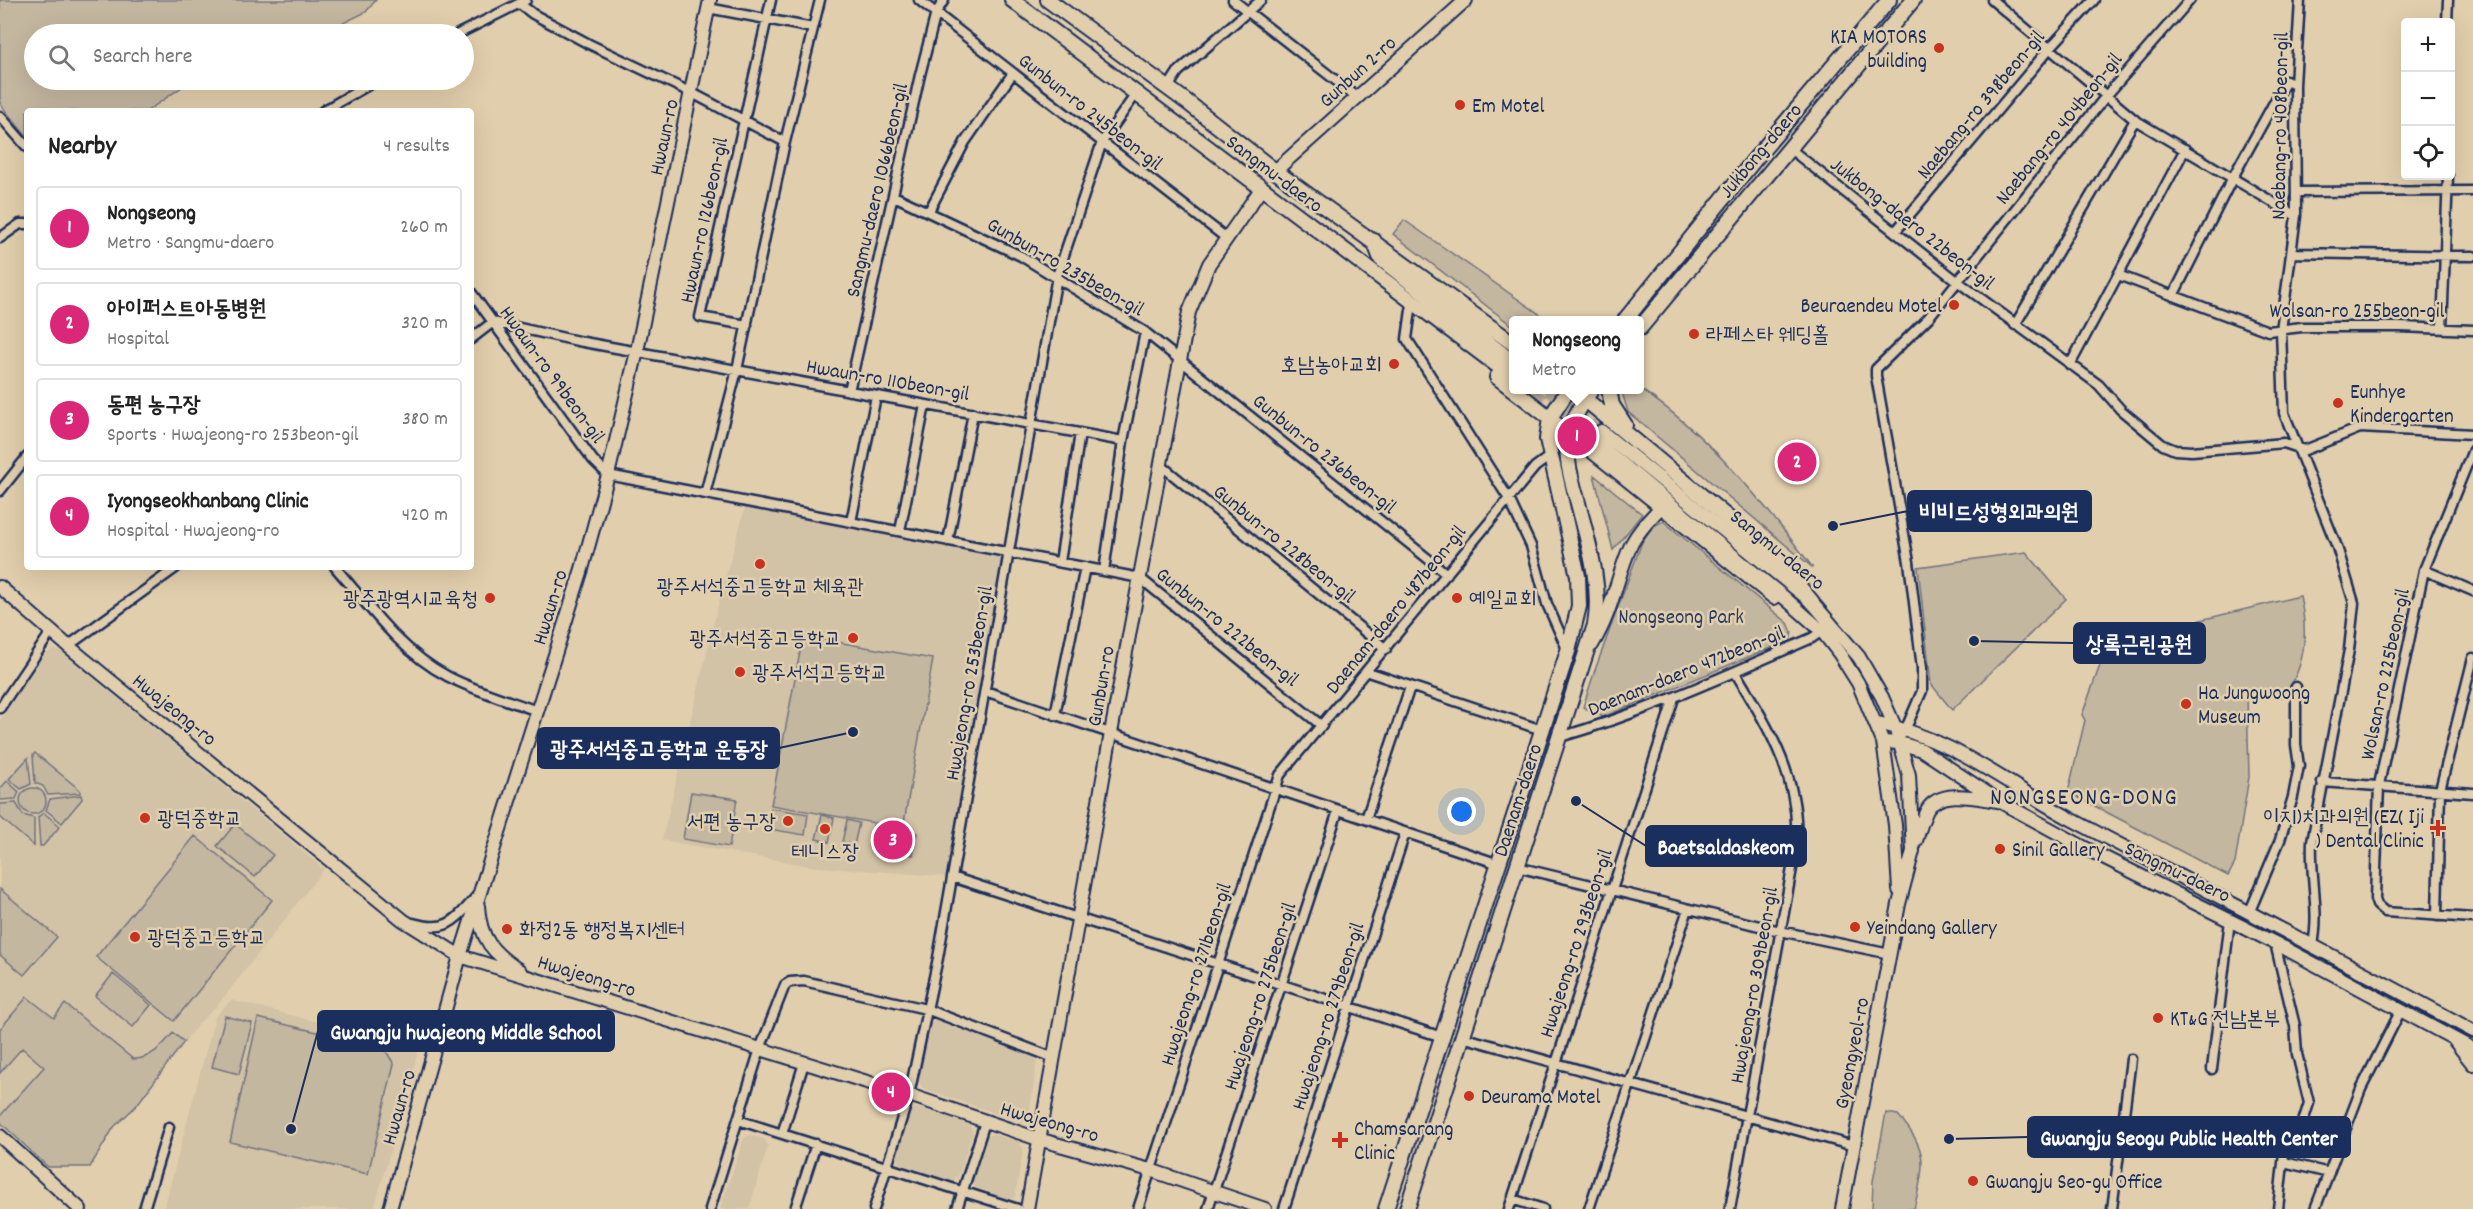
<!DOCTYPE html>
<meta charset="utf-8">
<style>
body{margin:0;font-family:Dekko,"Poor Story",sans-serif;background:#f6f6f6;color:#222}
.controls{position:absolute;right:18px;top:18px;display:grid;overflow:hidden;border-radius:6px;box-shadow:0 6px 24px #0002}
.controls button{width:54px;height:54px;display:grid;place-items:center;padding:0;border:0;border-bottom:2px solid #e0e0e0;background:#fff;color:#222;font:30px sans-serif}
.you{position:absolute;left:1462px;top:812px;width:21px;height:21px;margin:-15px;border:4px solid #fff;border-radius:50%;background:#1a73e8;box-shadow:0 0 0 9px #1a73e833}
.badge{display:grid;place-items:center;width:39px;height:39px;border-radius:50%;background:#db2777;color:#fff;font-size:20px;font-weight:700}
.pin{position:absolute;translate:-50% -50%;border:3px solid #fff;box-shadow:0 2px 6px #0006}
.popup{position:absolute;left:1509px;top:316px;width:135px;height:78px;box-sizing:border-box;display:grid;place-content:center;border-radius:6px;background:#fff;filter:drop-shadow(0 2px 4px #0005);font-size:20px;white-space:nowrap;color:#767676}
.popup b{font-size:22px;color:#222}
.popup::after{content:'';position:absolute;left:50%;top:100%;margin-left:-12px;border:12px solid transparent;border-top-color:#fff}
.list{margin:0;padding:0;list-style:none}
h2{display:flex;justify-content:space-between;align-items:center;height:78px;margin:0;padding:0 24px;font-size:26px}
h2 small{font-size:20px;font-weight:400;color:#767676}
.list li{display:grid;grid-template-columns:39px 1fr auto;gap:18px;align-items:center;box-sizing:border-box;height:84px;margin:0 12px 12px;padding:0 12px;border:2px solid #e0e0e0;border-radius:6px}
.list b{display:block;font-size:22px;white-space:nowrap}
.list p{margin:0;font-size:20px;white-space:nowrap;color:#767676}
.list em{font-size:20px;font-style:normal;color:#767676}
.icon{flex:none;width:33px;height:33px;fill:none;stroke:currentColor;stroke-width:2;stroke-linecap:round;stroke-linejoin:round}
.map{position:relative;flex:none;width:2473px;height:1209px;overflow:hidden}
.search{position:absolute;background:#fff;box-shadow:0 6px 24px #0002;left:24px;top:24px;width:450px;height:66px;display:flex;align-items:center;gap:15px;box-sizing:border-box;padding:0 21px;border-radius:33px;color:#767676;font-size:22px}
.panel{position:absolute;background:#fff;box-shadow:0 6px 24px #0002;left:24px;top:108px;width:450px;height:462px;border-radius:6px}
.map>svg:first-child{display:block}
</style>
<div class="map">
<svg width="2473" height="1209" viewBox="0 0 2473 1209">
<rect width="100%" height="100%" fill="#e1ceac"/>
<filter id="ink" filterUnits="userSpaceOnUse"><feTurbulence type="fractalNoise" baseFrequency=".0167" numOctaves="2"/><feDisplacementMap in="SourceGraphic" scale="12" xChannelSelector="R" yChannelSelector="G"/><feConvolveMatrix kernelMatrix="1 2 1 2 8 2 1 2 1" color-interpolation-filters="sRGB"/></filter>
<g filter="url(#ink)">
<path fill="#d2c2a6" d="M747,502L1010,553L952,877L810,866L662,840L723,585Z
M53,649L61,651L324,869L218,1005L198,1024L136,1106L114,1127L90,1167H48L0,1122V720L44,655Z
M231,1000L419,1048L374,1209H164L215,1017Z
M935,1021L1033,1055L1037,1061L1028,1121L1023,1123L923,1088L919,1082L928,1025Z
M918,1108L968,1123L973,1132L958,1177L951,1181L900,1164L896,1155L910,1112Z
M993,1134L1019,1142L1023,1149L1015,1197L1008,1199L975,1187L971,1180L986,1137Z
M750,1135L764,1139L768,1146L749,1209H720L744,1138Z"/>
<path fill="#c4b7a0" stroke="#70737f" stroke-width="1.5" d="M0,0H376L366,12L321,34H34V80H192L147,111H27V137L0,104Z
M1404,220L1548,320H1514V327L1393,234Z
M1640,389C1706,432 1765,504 1813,568L1628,412L1622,392L1623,390Z
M1594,475L1642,514L1613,550Z
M1663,521L1788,623L1792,632L1790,640L1603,717L1583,707L1595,670L1642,542L1652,527Z
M2026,552L2066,599L1952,710L1931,684L1918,567Z
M2300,596C2308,632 2307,668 2282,697L2247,693L2249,777L2235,863L2228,876L2068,792L2085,720L2082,715L2102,660L2126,638Z
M803,636L933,659L903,828L771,805Z
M35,753L80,790V793L48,795L43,786L35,783L33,755Z
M28,758L31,784L21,789L9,779Z
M7,781L19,792L16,799L0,800V789Z
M20 801a13 13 0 1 1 26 0a13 13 0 1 1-26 0Z
M691,792L737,799L729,847L683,839Z
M81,795L82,799L62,823L46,810L50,799Z
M16,803L23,815L34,818V846L0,817V804Z
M771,808L808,814L805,835L768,829Z
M44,813L60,826L43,846H40L38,817Z
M822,815L834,818L829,842L816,839Z
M847,820L859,823L854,845L842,842Z
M235,824L273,855L255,877L217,846Z
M873,825L917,833L913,855L869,846Z
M195,836L272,900L174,1021L96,957Z
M0,889L57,937L24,975L0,955Z
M113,974L151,1005L133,1027L95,996Z
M27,997L54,1018L65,1004L133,1059C150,1060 163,1045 173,1033L184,1042L136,1106L114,1127L90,1167H48L0,1122V1116L44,1067L22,1048L0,1073V1029Z
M225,1016L252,1023L239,1074L212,1067Z
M258,1018L384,1048L394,1064L368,1174L230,1142Z
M1886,1113L1898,1115C1930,1151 1924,1165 1914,1209H1872L1873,1181Z"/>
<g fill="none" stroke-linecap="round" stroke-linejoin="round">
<path stroke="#b9ae9c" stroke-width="12" stroke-dasharray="12 6" stroke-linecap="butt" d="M1548,390L1601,431
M1533,393L1593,440"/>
<g stroke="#1b2f5e" stroke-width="13">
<path id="street" d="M919,0L1225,237
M1233,0L1357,97
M1992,0L2135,120L2296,216
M2300,0L2295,85L2296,216L2281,330L2284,413L2337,547L2354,603L2349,650L2312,841C2310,876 2320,910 2313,945
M520,4L533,14L589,44L692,93L785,142
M708,8L813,28
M2447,22L2448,0
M458,34L526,0
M1167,89L1178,72L1261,0
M323,111L377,80
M0,116L27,147
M1789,148L1957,281L2099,385L2121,410L2163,445L2175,450L2192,451L2284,443L2305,450L2360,428L2473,434
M2297,192L2473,191
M894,196L1021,256L1145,332L1447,574
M929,211L965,142L1013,73
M1895,232L2049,49L2094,0
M0,238L20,224H27
M2293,253L2473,256
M2118,275L2268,331L2302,327H2400L2473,330
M471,292L593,460L608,475L1140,578L1322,726
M2173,296L2233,177L2286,81L2295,85
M1411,310L1407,339L1509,499L1531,546L1547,604L1568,651
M747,325L700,317L771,0
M2015,325L2135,120
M2442,328L2448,176
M471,339L493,322L578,341L1123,441
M2070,365L2185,149
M849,391L920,75L936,13L944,0
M2473,450L2424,570L2379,785L2375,899L2377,905L2385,912L2473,918
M1162,466L1386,649
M0,491L27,457
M705,494L737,370L785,142L820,0
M851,522L876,396
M900,531L925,405
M948,541L973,413
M1060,562L1080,433
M335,567C368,605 401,652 447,676C475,691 508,700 537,711
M2424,570L2473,591
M1104,571L1123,441L1145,332
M68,646L177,567
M1368,672L1542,730
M985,691L1499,864
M0,708L51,632
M1055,715L1085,567
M1904,733L1922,691V668L1909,562L1876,376V369L1929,317L2106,96L2190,0
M1560,737C1647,712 1729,674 1812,638L1822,631
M2322,782L2473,793
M1366,819L1410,687
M1517,867L1780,931L1890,954
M952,877L1442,1037
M2250,911L2280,840L2293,797L2299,766L2296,745V687
M2437,916L2440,790L2473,658
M413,923C449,933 455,920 477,896
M2275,943L2295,1026L2297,1054L2309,1103L2302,1125L2284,1154L2278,1209
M1462,1037L1854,1146
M2212,1069L2230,920
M738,1120L1018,1209
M782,1134L804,1063
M2284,1162L2329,1173
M1512,1199L1543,1209
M144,1209L169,1127
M710,1209L760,1049L785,985L790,982L804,981L926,1009L1054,1058
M795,1209L816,1144
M874,1209L909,1095L938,958L1057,276L1102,142L1136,94
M957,1209L985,1122
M1138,1209L1280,775L1535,467L1550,456
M1208,1209L1338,811
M1284,1209L1405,833
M1509,1209L1674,698
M1589,1209L1688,909
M1730,1209L1795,852C1804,784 1769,728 1735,672
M2112,1209L2131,1059
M2315,1209L2361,1089L2401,1010"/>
</g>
<g stroke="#1b2f5e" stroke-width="16">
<path id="secondary" d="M1275,171L1466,0
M1550,418L1774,598
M1601,431L1812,602L1859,657L1882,697L1895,727L1909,775L1913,851L1899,904L1842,1209
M1593,440L1786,599L1822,631L1839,653L1858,683L1883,742L1895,825L1899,890
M0,587L68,646L403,920L460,956L909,1095L1038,1139L1150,1170L1265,1209
M1592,645C1613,611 1616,578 1631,545C1638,531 1649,520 1660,508
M1877,723C1951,737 2006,784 2071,819C2205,890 2340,959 2473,1031
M1883,742L1900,743L1922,750L1999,801L2087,849L2275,943L2473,1049
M1916,841C1919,831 1922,820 1927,810C1940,788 1977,798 1998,801
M478,906C480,940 493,953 520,971
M2455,1041L2473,1064
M0,1136L80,1209
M390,1209L460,956L582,569L608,475L637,351L710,0
M1027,1209L1111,733L1189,312L1209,264L1261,189"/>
</g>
<g stroke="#1b2f5e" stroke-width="18">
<path id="primary" d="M1012,0L1514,378
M1048,0L1187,102L1275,171L1514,344
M1374,241L1381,259L1514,363
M1625,320L1755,159L1889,0
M1640,328L1913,0
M1497,377L1550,418
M1609,390L1612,405L1625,425
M1580,395L1774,556L1812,602
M1386,1209L1568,651L1579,606L1578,576L1547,439L1550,418L1568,390
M1407,1209L1595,625C1602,585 1588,542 1578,503C1572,481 1564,458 1569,435C1573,420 1582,402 1591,390"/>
</g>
<use href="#street" stroke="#e1ceac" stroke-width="8"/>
<use href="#secondary" stroke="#e1ceac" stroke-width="12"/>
<use href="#primary" stroke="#e1ceac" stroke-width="14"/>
</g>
</g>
<g fill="#c8321e" stroke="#e1ceac" stroke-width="2">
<circle cx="1939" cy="48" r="6"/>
<circle cx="1460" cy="105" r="6"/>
<circle cx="1954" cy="305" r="6"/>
<circle cx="1694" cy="334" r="6"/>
<circle cx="1394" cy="364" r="6"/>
<circle cx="2338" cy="403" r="6"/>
<circle cx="760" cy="564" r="6"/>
<circle cx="490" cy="598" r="6"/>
<circle cx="1457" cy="598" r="6"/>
<circle cx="853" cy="638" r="6"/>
<circle cx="740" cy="672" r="6"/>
<circle cx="2186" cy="704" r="6"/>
<circle cx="145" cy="818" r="6"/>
<circle cx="788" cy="821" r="6"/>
<path d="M2435 819h6v6h6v6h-6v6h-6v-6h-6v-6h6z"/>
<circle cx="825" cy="829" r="6"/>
<circle cx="2000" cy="849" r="6"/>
<circle cx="1855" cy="927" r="6"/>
<circle cx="507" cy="929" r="6"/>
<circle cx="135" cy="937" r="6"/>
<circle cx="2158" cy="1018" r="6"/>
<circle cx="1469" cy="1096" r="6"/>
<path d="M1337 1131h6v6h6v6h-6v6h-6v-6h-6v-6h6z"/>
<circle cx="1973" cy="1181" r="6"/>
</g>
<g text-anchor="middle" stroke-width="5" stroke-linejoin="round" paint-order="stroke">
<g font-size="21" fill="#1b2f5e" stroke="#e1ceac" text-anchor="start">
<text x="1927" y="43" text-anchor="end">KIA MOTORS<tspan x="1927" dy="24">building</tspan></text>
<text x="1472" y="112">Em Motel</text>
<text x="1942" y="312" text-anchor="end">Beuraendeu Motel</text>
<text x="1706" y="341">라페스타 웨딩홀</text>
<text x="1382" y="371" text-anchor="end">호남농아교회</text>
<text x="2350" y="398">Eunhye<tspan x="2350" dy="24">Kindergarten</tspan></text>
<text x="760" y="593" text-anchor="middle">광주서석중고등학교 체육관</text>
<text x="478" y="605" text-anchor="end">광주광역시교육청</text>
<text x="1469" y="605">예일교회</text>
<text x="841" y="645" text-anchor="end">광주서석중고등학교</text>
<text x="752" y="679">광주서석고등학교</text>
<text x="2198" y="699">Ha Jungwoong<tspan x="2198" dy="24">Museum</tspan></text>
<text x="2424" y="823" text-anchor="end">이지)치과의원 (EZ( Iji<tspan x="2424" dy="24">) Dental Clinic</tspan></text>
<text x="157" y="825">광덕중학교</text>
<text x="776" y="828" text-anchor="end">서편 농구장</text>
<text x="2012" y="856">Sinil Gallery</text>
<text x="825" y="858" text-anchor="middle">테니스장</text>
<text x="1867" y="934">Yeindang Gallery</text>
<text x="519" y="936">화정2동 행정복지센터</text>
<text x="147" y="944">광덕중고등학교</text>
<text x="2170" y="1025">KT&amp;G 전남본부</text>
<text x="1481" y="1103">Deurama Motel</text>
<text x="1354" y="1135">Chamsarang<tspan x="1354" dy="24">Clinic</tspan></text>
<text x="1985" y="1188">Gwangju Seo-gu Office</text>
</g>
<g font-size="21" fill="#1b2f5e" stroke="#e1ceac">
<text transform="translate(1357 71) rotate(-42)" y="7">Gunbun 2-ro</text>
<text transform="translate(1980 104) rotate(-50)" y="7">Naebang-ro 398beon-gil</text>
<text transform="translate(1091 111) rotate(38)" y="7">Gunbun-ro 245beon-gil</text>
<text transform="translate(2279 126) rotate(-89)" y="7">Naebang-ro 408beon-gil</text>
<text transform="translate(2058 128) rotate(-51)" y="7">Naebang-ro 404beon-gil</text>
<text transform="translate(663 137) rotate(-78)" y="7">Hwaun-ro</text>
<text transform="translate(1760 150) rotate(-50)" y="7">Jukbong-daero</text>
<text transform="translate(1275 173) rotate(37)" y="7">Sangmu-daero</text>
<text transform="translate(876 190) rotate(-77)" y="7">Sangmu-daero 1066beon-gil</text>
<text transform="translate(703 220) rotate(-78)" y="7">Hwaun-ro 126beon-gil</text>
<text transform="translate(1913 223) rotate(38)" y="7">Jukbong-daero 22beon-gil</text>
<text transform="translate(1066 266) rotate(30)" y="7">Gunbun-ro 235beon-gil</text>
<text x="2357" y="317">Wolsan-ro 255beon-gil</text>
<text transform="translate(553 374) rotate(54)" y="7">Hwaun-ro 99beon-gil</text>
<text transform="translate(888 379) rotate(10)" y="7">Hwaun-ro 110beon-gil</text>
<text transform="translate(1325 453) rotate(39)" y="7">Gunbun-ro 236beon-gil</text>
<text transform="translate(1285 543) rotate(39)" y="7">Gunbun-ro 228beon-gil</text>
<text transform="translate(1778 549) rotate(39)" y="7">Sangmu-daero</text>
<text transform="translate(549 607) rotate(-73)" y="7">Hwaun-ro</text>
<text transform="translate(1395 609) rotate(-51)" y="7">Daenam-daero 487beon-gil</text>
<text transform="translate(1228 626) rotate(39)" y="7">Gunbun-ro 222beon-gil</text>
<text transform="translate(1686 670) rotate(-22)" y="7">Daenam-daero 472beon-gil</text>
<text transform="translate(2384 674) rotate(-78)" y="7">Wolsan-ro 225beon-gil</text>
<text transform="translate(968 683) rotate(-80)" y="7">Hwajeong-ro 253beon-gil</text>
<text transform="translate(1100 686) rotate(-80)" y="7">Gunbun-ro</text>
<text transform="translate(175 709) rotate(39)" y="7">Hwajeong-ro</text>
<text transform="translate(1517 800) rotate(-72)" y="7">Daenam-daero</text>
<text transform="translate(2178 871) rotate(26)" y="7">Sangmu-daero</text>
<text transform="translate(1575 943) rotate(-72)" y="7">Hwajeong-ro 293beon-gil</text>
<text transform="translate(1195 974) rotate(-72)" y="7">Hwajeong-ro 271beon-gil</text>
<text transform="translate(587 975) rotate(17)" y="7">Hwajeong-ro</text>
<text transform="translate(1753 985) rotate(-80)" y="7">Hwajeong-ro 309beon-gil</text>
<text transform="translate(1259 996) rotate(-72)" y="7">Hwajeong-ro 275beon-gil</text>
<text transform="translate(1327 1016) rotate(-72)" y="7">Hwajeong-ro 279beon-gil</text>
<text transform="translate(1851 1053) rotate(-79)" y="7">Gyeongyeol-ro</text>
<text transform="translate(398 1107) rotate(-74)" y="7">Hwaun-ro</text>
<text transform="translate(1050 1121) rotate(16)" y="7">Hwajeong-ro</text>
</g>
<g font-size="21" fill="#2c3d65" stroke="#e1ceac">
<text x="1681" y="623">Nongseong Park</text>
</g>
<g font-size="24" letter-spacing="1.5" fill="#1b2f5e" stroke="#e1ceac">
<text x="2084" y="804">NONGSEONG-DONG</text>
</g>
</g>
<path fill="none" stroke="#1b2f5e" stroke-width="2" d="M1833 526L1908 511M1974 641L2074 643M853 732L779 748M1576 801L1646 846M291 1129L318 1031M1949 1139L2028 1137"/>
<g fill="#1b2f5e" stroke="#e1ceac" stroke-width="2">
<circle cx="1833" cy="526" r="6"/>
<circle cx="1974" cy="641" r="6"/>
<circle cx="853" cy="732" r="6"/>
<circle cx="1576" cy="801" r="6"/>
<circle cx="291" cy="1129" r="6"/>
<circle cx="1949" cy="1139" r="6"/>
</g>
<g fill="#1b2f5e" stroke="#1b2f5e" stroke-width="2">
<rect x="1908" y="491" width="183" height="40" rx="6"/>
<rect x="2074" y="623" width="131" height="40" rx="6"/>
<rect x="538" y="728" width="241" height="40" rx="6"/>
<rect x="1646" y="826" width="160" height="40" rx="6"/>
<rect x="318" y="1011" width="296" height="40" rx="6"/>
<rect x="2028" y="1117" width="322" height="40" rx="6"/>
</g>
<g font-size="22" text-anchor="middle" font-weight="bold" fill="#fff">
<text x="1999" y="519">비비드성형외과의원</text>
<text x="2139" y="651">상록근린공원</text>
<text x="659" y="756">광주서석중고등학교 운동장</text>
<text x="1726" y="854">Baetsaldaskeom</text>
<text x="466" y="1039">Gwangju hwajeong Middle School</text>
<text x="2189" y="1145">Gwangju Seogu Public Health Center</text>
</g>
</svg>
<div class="controls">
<button>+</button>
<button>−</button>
<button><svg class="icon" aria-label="locate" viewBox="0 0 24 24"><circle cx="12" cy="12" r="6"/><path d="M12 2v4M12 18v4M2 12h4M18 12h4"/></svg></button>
</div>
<div class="you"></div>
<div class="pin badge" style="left:1577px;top:436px">1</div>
<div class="popup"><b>Nongseong</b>Metro</div>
<div class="pin badge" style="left:1797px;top:462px">2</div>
<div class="pin badge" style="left:893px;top:840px">3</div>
<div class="pin badge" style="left:891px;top:1092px">4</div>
<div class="search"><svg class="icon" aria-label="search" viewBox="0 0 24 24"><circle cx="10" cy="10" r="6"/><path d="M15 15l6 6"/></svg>Search here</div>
<section class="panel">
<h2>Nearby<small>4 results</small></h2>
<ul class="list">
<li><span class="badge">1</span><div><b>Nongseong</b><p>Metro · Sangmu-daero</p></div><em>260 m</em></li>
<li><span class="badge">2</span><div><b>아이퍼스트아동병원</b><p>Hospital</p></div><em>320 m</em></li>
<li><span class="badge">3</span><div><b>동편 농구장</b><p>Sports · Hwajeong-ro 253beon-gil</p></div><em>380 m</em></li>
<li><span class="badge">4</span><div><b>Iyongseokhanbang Clinic</b><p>Hospital · Hwajeong-ro</p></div><em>420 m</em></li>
</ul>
</section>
</div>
